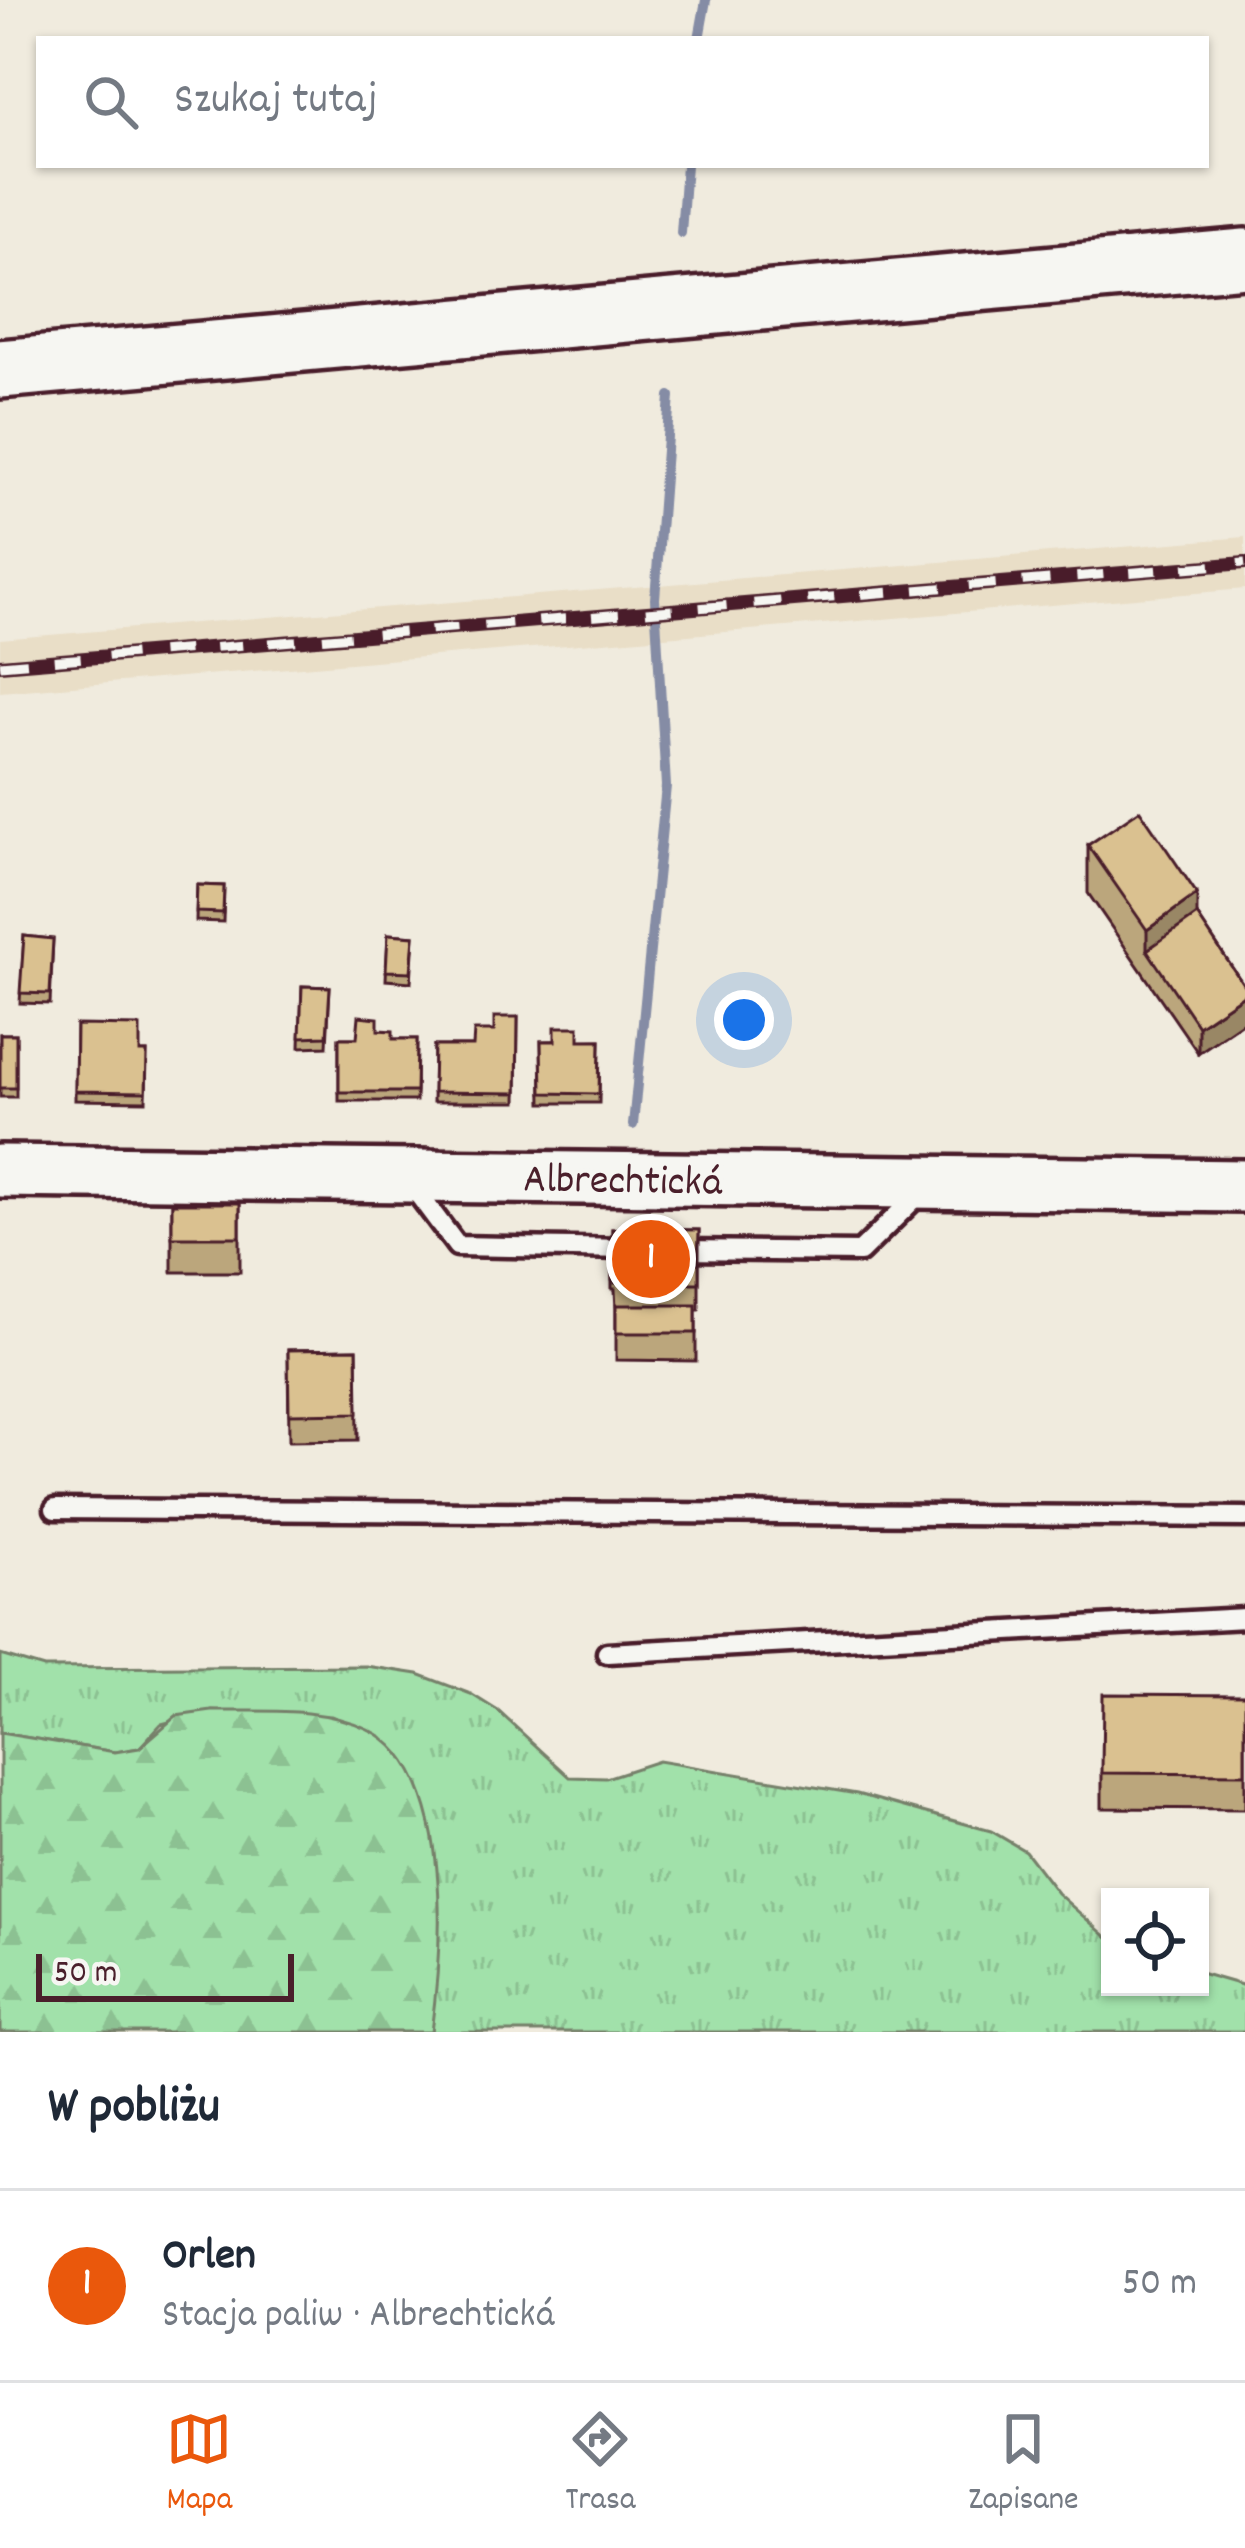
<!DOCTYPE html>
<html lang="pl">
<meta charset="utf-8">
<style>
body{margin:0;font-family:Dekko,sans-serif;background:#f2f2f3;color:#1f2937}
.controls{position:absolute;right:36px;bottom:36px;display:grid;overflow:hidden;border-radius:0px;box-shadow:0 3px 9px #0004}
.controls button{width:108px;height:108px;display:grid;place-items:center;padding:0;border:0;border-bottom:3px solid #e0e1e3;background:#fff;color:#1f2937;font:60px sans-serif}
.scale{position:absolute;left:36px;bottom:30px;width:258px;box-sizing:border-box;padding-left:12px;border:6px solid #4a1f2b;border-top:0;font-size:33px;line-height:42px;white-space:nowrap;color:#4a1f2b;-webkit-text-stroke:9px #f6f6f2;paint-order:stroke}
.you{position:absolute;left:744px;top:1020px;width:42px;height:42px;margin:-30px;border:9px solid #fff;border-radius:50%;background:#1a73e8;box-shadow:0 0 0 18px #1a73e833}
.badge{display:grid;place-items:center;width:78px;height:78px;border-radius:50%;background:#ea580c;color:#fff;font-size:39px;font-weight:700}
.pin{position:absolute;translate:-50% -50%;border:6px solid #fff;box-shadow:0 3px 12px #0006}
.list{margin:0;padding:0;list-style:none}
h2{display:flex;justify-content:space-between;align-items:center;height:156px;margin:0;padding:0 48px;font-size:51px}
h2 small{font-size:39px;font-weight:400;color:#747a83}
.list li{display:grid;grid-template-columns:78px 1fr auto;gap:36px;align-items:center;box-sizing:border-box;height:192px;padding:0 48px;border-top:3px solid #e0e1e3}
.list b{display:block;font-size:45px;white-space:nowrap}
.list p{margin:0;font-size:39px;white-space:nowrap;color:#747a83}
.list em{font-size:39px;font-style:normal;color:#747a83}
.icon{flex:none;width:66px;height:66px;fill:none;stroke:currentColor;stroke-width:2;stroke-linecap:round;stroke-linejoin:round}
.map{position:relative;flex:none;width:1245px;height:2032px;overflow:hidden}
.search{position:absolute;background:#fff;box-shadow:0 3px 9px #0004;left:36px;right:36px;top:36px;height:132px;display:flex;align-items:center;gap:30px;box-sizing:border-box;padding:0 42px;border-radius:0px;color:#747a83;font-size:45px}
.sheet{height:348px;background:#fff}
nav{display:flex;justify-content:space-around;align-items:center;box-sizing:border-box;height:168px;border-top:3px solid #e0e1e3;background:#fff;font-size:33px;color:#747a83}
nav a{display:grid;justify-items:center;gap:6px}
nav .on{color:#ea580c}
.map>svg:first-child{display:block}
</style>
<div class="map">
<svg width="1245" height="2032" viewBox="0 0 1245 2032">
<defs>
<pattern id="grass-tufts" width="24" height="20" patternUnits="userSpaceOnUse" patternTransform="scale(3)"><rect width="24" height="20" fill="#a1e1aa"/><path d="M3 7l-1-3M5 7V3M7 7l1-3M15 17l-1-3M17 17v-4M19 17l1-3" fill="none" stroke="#8cc192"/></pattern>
<pattern id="forest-firs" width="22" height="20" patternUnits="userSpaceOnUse" patternTransform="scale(3)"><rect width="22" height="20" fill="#a1e1aa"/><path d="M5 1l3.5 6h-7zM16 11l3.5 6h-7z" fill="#8cc192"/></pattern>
</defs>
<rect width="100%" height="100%" fill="#f0ebde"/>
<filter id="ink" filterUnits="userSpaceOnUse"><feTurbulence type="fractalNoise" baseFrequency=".00833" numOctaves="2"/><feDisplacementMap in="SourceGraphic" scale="24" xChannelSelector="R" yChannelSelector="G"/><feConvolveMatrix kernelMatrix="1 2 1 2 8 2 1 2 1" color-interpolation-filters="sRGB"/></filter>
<g filter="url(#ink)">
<path fill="#e9dec7" d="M1245,537V589L0,692V639Z"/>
<path fill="url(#grass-tufts)" stroke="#76806a" stroke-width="3" d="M0,1655L44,1668L366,1666L418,1674L471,1694L498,1711L570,1777L606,1778L658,1761L857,1794L991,1831L1025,1851L1057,1893L1110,1940V1987H1200V1973L1245,1986V2032H431L439,1919L433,1851L423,1802L382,1737L331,1716L212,1711L161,1724L139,1748L115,1752L0,1733Z"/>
<path fill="url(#forest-firs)" stroke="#76806a" stroke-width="3" d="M212,1711C263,1712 321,1706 368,1729C456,1771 442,1952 431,2032H0V1733L115,1752L139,1748L176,1716Z"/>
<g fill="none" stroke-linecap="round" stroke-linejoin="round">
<path stroke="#858ca5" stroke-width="10" d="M699,39L706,0
M681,233L686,165
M633,1125L666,786L655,599L670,396"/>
<g stroke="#4a1f2b" stroke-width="27">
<path id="lane" d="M410,1183L457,1246L632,1249
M678,1250L860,1252L920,1193
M55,1509L1245,1517
M607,1653L1245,1618"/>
</g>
<g stroke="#4a1f2b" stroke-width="60">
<path id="secondary" d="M0,1171L1245,1186"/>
</g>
<g stroke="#4a1f2b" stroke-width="66">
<path id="primary" d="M0,369L1245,258"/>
</g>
<use href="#lane" stroke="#f6f6f2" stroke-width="18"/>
<use href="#secondary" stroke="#f6f6f2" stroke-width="51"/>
<use href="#primary" stroke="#f6f6f2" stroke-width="57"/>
<g stroke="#4a1f2b" stroke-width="14">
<path id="rail" d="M0,665L1245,563"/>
</g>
<use href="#rail" stroke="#f6f6f2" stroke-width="9" stroke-dasharray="27" stroke-linecap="butt"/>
</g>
<path fill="#bba67c" stroke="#4a1f2b" stroke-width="3" d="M1088,845L1197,915L1245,987L1198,1053L1088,893Z
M197,885L224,886L223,922L196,921Z
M388,934L414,936L411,982L386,980Z
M24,936L53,939L50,1004L20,1003Z
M302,986L330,987L327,1046L300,1047Z
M518,1017L517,1102H433L434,1046H473Z
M76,1025L140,1052H147L146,1101L75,1100Z
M378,1030L393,1039H417L416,1101H339V1038H357Z
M0,1034H16V1097H0Z
M600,1040L599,1103H542L541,1041Z
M172,1203H240V1272H172Z
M612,1229L699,1230V1310H696V1361L616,1360V1310L615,1289H612Z
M357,1349L358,1440L289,1441L288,1350Z
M1245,1695V1809L1102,1808V1773Z"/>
<path fill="#998765" stroke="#4a1f2b" stroke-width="3" d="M1197,894V942L1147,950V930Z
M1245,994V1021L1198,1053V1026Z"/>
<path fill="#dac190" stroke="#4a1f2b" stroke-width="3" d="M1140,810L1197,894L1147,930L1088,845Z
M197,885L224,886L223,913L196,912Z
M1197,915L1245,987V994L1198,1026L1147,950Z
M388,934L414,936L411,972L386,971Z
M24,936L53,939L50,994L20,993Z
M302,986L330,987L327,1036L300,1037Z
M359,1016L378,1018V1030L393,1031V1039H417L416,1092H339V1038H357Z
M494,1017H518L517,1093L433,1092L434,1046H473L474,1031H494Z
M76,1025L140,1026V1052H147L146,1092L75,1091Z
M555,1027H579V1040H600L599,1094L542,1093L541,1041H555Z
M0,1034H16V1088H0Z
M172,1203H240V1237H172Z
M612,1229L699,1230L698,1263L615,1262V1280H612Z
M615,1262L699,1263V1283H615Z
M616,1305H696V1333H616Z
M357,1349L358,1413L289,1414L288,1350Z
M1103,1694L1245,1695V1774L1102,1773Z"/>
</g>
<g text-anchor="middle" stroke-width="9" stroke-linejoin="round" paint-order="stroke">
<g font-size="42" fill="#4a1f2b" stroke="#f6f6f2">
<text transform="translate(623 1177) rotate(1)" y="15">Albrechtická</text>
</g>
</g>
</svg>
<div class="controls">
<button><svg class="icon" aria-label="locate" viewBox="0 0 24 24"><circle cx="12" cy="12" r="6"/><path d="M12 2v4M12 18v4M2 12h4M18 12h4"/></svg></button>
</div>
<div class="scale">50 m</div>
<div class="you"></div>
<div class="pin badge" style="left:651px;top:1259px">1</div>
<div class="search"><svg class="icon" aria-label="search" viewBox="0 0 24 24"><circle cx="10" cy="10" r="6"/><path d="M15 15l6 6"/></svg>Szukaj tutaj</div>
</div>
<section class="sheet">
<h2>W pobliżu<small></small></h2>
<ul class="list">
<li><span class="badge">1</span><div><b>Orlen</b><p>Stacja paliw · Albrechtická</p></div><em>50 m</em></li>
</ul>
</section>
<nav>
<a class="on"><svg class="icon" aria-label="map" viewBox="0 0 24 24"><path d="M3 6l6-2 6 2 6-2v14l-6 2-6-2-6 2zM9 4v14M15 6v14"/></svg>Mapa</a>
<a><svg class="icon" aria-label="directions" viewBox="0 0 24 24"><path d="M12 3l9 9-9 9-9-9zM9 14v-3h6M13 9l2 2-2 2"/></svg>Trasa</a>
<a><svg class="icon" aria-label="saved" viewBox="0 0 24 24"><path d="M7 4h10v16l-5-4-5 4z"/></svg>Zapisane</a>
</nav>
